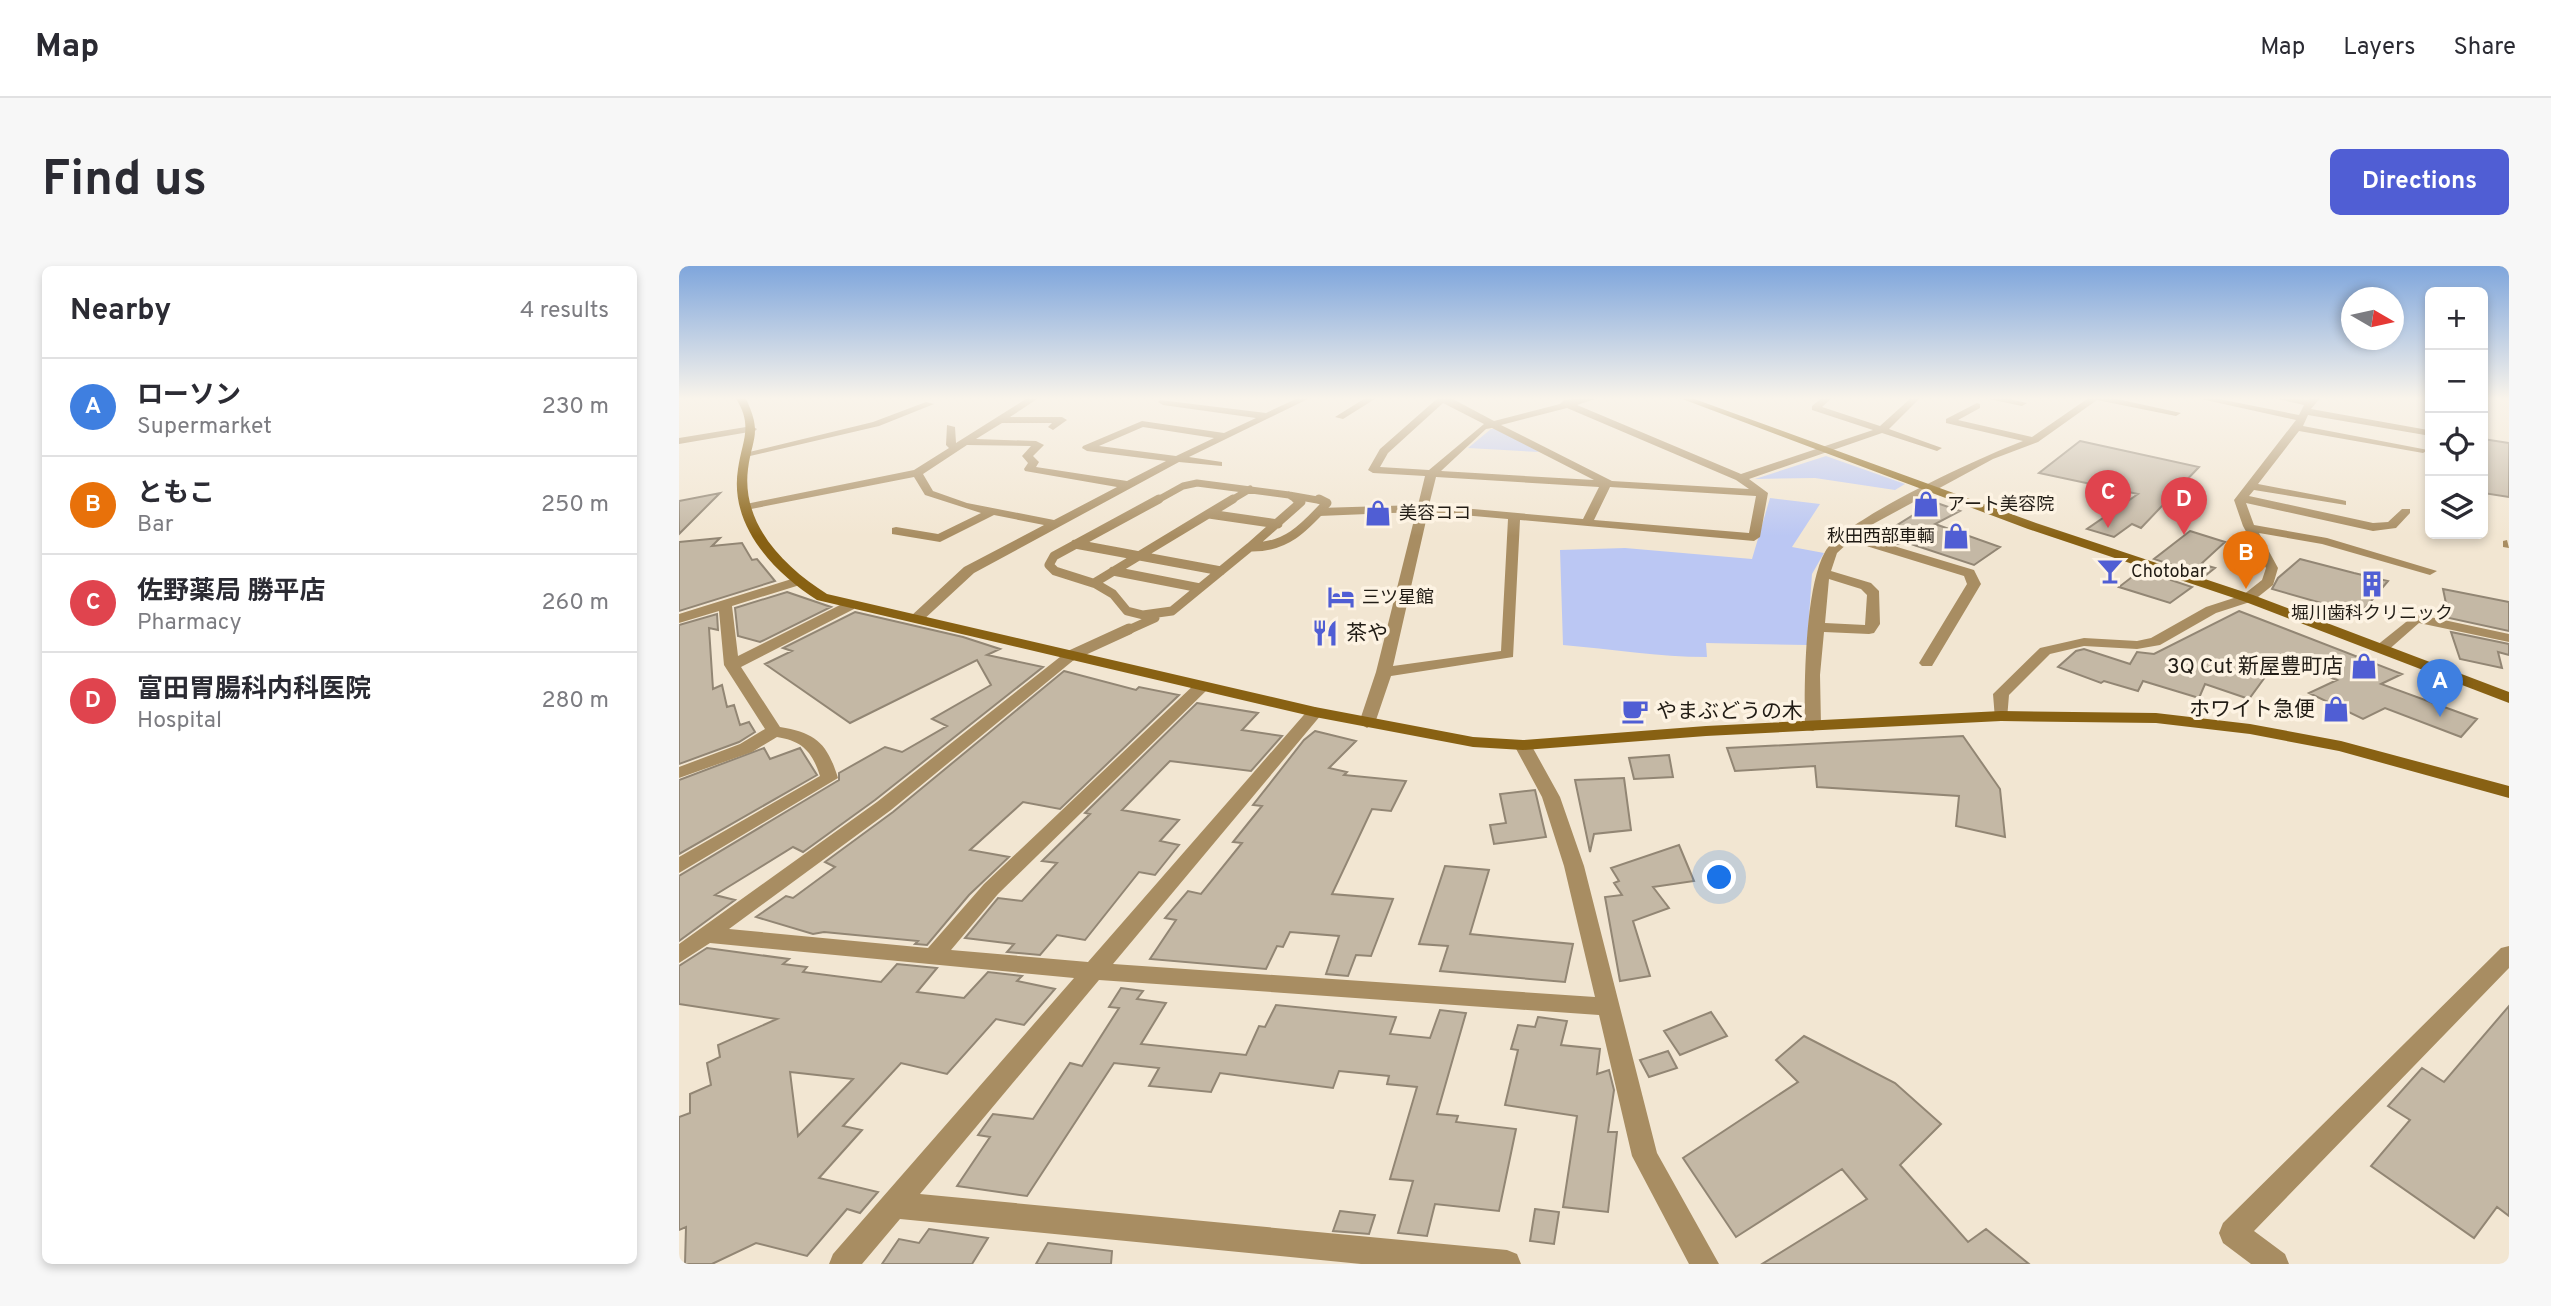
<!DOCTYPE html>
<meta charset="utf-8">
<style>
body{margin:0;font-family:Overpass,"Noto Sans JP",sans-serif;background:#f7f7f7;color:#2b2b33}
.controls{position:absolute;right:21px;top:21px;display:grid;overflow:hidden;border-radius:10px;box-shadow:0 4px 10px #0003}
.controls button{width:63px;height:63px;display:grid;place-items:center;padding:0;border:0;border-bottom:2px solid #e1e1e2;background:#fff;color:#2b2b33;font:35px sans-serif}
.compass{position:absolute;left:1662px;top:21px;width:63px;height:63px;border-radius:50%;background:#fff;box-shadow:0 4px 10px #0003;rotate:99deg}
.you{position:absolute;left:1041px;top:612px;width:24px;height:24px;margin:-18px;border:5px solid #fff;border-radius:50%;background:#1a73e8;box-shadow:0 0 0 10px #1a73e833}
.badge{display:grid;place-items:center;width:46px;height:46px;border-radius:50%;background:#505ed4;color:#fff;font-size:23px;font-weight:700}
.pin{position:absolute;translate:-50% -58px;filter:drop-shadow(0 2px 4px #0008)}
.pin::after{content:'';position:absolute;top:37px;width:24px;height:21px;background:inherit;clip-path:polygon(0 0,100% 0,50% 100%)}
.list{margin:0;padding:0;list-style:none}
h2{display:flex;justify-content:space-between;align-items:center;height:91px;margin:0;padding:0 28px;font-size:30px}
h2 small{font-size:23px;font-weight:400;color:#7c7c81}
.list li{display:grid;grid-template-columns:46px 1fr auto;gap:21px;align-items:center;box-sizing:border-box;height:98px;padding:0 28px;border-top:2px solid #e1e1e2}
.list b{display:block;font-size:26px;white-space:nowrap}
.list p{margin:0;font-size:23px;white-space:nowrap;color:#7c7c81}
.list em{font-size:23px;font-style:normal;color:#7c7c81}
.icon{flex:none;width:38px;height:38px;fill:none;stroke:currentColor;stroke-width:2;stroke-linecap:round;stroke-linejoin:round}
.map{position:relative;flex:none;width:1830px;height:998px;overflow:hidden;border-radius:10px}
header{display:flex;align-items:center;gap:42px;box-sizing:border-box;height:98px;padding:0 35px;background:#fff;border-bottom:2px solid #e1e1e2}
header strong{font-size:33px}
nav{display:flex;gap:38px;margin-inline-start:auto;font-size:24px}
.intro{display:flex;align-items:center;justify-content:space-between;box-sizing:border-box;height:168px;padding:0 42px}
h1{margin:0;font-size:49px}
.button{padding:18px 32px;border-radius:10px;background:#505ed4;color:#fff;font-size:24px;font-weight:700}
main{display:flex;gap:42px;padding:0 42px}
aside{flex:1;background:#fff;border-radius:10px;box-shadow:0 4px 10px #0003}
.map>svg:first-child{display:block}
</style>
<header>
<strong>Map</strong>
<nav><a>Map</a><a>Layers</a><a>Share</a></nav>
</header>
<div class="intro"><h1>Find us</h1><a class="button">Directions</a></div>
<main>
<aside>
<h2>Nearby<small>4 results</small></h2>
<ul class="list">
<li><span class="badge" style="background:#3f7fe0">A</span><div><b>ローソン</b><p>Supermarket</p></div><em>230 m</em></li>
<li><span class="badge" style="background:#e8710a">B</span><div><b>ともこ</b><p>Bar</p></div><em>250 m</em></li>
<li><span class="badge" style="background:#e0444e">C</span><div><b>佐野薬局 勝平店</b><p>Pharmacy</p></div><em>260 m</em></li>
<li><span class="badge" style="background:#e0444e">D</span><div><b>富田胃腸科内科医院</b><p>Hospital</p></div><em>280 m</em></li>
</ul>
</aside>
<div class="map">
<svg width="1830" height="998" viewBox="0 0 1830 998">
<rect width="100%" height="100%" fill="#f2e6d2"/>
<path fill="#bbc7f3" d="M812,163H818L860,186L789,182Z
M1147,190L1226,218L1216,224L1136,212L1076,213Z
M1091,232L1141,238L1113,281L1145,287L1133,308L1128,379L1027,377L1028,391C979,391 932,383 884,379L881,284L946,282L1073,293Z"/>
<path fill="#c4b8a5" stroke="#928674" stroke-width="2" fill-rule="evenodd" d="M1804,173L1830,177V231L1804,227Z
M1401,175L1520,201L1462,262L1453,258L1435,271L1408,263L1459,228L1360,207Z
M41,227L0,268V235Z
M1255,236L1281,245L1256,258L1321,281L1295,299L1226,276L1228,275L1219,278L1201,273L1199,271Z
M1511,265L1546,276L1522,298L1536,302L1526,310L1475,293Z
M41,272L33,280L63,277L73,294L78,293L96,315L0,345V276Z
M1621,293L1675,307L1709,315L1681,348L1593,323L1599,312Z
M1462,304L1513,321L1491,337L1440,321Z
M1764,323L1830,336V365L1770,352Z
M108,326L152,341L81,376L59,370L56,342Z
M1560,345L1723,408L1702,418L1798,453L1782,471L1706,442L1684,453L1630,427L1658,414L1600,392L1570,433L1526,418L1520,432L1464,415L1459,425L1425,415L1422,417L1379,401L1397,385L1405,383L1451,398L1458,386L1475,388Z
M176,346L284,371L321,383L308,389L364,401L196,534L124,586L114,581L36,629L56,634L0,675V610L160,514V507L206,481L223,486L268,460L253,453L312,419L298,394L171,457L86,398L113,385L104,382Z
M38,348L39,364L30,362L34,423L43,419L48,441L55,439L61,459L70,456L76,466L60,476L0,498V359Z
M1772,366L1830,378V389L1819,386L1823,402L1781,393Z
M385,405L457,424L460,421L500,429L381,543L344,536L291,584L330,591L290,629L248,679L236,678L239,675L145,666L134,668L77,651L107,630L114,632L156,601L146,596L214,546Z
M518,437L579,447L563,464L603,470L572,505L491,495L443,544L500,554L481,575L500,579L476,609L460,606L406,674L378,669L361,689L328,686L335,678L286,672L319,632L343,635L378,597L363,595L411,548L406,547Z
M636,465L677,475L650,502L668,506L665,509L727,515L712,545L693,543L653,628L714,633L692,690L677,689L669,710L647,708L660,670L611,666L604,681L598,680L587,703L471,693L497,654L486,652L509,625L522,628L563,577L554,576L583,540L574,539L625,474Z
M1284,470L1321,523L1326,571L1277,560L1280,530L1138,521L1136,500L1056,505L1048,482Z
M85,482L91,493L121,482L138,509L0,588V514Z
M990,489L994,511L955,513L950,492Z
M945,512L952,564L915,568L911,586L896,514Z
M856,524L867,571L815,578L811,559L827,557L821,528Z
M1000,579L1015,615L974,621L990,642L954,655L971,710L941,715L926,631L943,629L935,617L940,615L932,602Z
M766,600L810,604L791,668L894,678L886,716L761,705L769,680L740,678Z
M28,682L110,693L104,698L128,701L124,706L202,716L218,698L258,702L238,726L285,732L309,706L343,710L338,715L376,723L345,759L317,753L268,808L222,797L164,860L183,864L140,912L199,926L181,947L168,943L128,990L77,977L33,998H6L7,961L0,964V851L11,847V828L32,819L28,797L41,791L39,779L98,753L0,738V700ZM111,806L174,813L119,870Z
M442,722L464,725L458,733L487,737L462,778L567,789L580,760L586,761L597,739L717,751L711,768L751,772L761,744L787,747L758,848L779,850L777,856L837,863L820,945L756,938L748,970L719,967L734,915L711,913L738,821L708,818L710,810L660,805L654,822L541,807L532,826L470,820L480,802L435,797L348,930L278,920L311,871L299,869L314,848L354,853L391,797L403,800L440,742L430,741Z
M1830,740V950L1818,941L1795,972L1692,900L1731,854L1709,840L1743,802L1765,816Z
M1032,746L1048,770L1001,789L985,765Z
M859,751L888,755L882,779L921,783L918,808L930,804L935,824L929,866H938L929,946L884,941L898,850L826,839L839,784L832,783L839,759L856,761Z
M1125,770L1216,817L1262,858L1221,899L1289,976L1307,963L1350,998H1083L1188,933L1163,903L1057,971L1004,892L1119,816L1097,794Z
M989,785L998,802L970,811L961,794Z
M856,943L880,946L875,978L851,975Z
M661,945L696,949L690,968L654,965Z
M250,963L309,972L293,998H203L220,973L240,977Z
M369,977L433,985L432,998H357Z"/>
<g fill="none" stroke-linecap="round" stroke-linejoin="round">
<path stroke="#a88d62" stroke-width="7" d="M610,229L644,235
M610,229L620,235
M477,235L504,220L518,217L610,229
M551,235L571,223"/>
<path stroke="#a88d62" stroke-width="9" d="M480,233L375,290L370,299L376,305L417,318L434,328L448,345L464,349L493,345L571,281
M530,248L599,258
M396,278L542,305
M571,281C607,282 625,262 648,237L640,233
M571,281L622,236L617,233
M434,305L521,322
M415,317L554,233
M447,365L476,352"/>
<path stroke="#a88d62" stroke-width="11" d="M391,390L450,363"/>
<path fill="#a88d62" fill-rule="evenodd" d="M350,131H361L331,151H383L388,154L374,164L369,161L373,157H323L297,173L357,175L365,179L354,190L360,196L357,201L448,215L487,195L408,185L403,182L404,180L463,155L545,167L577,152L484,139L479,136L481,134L587,147L621,131H633L510,191L543,196V200L500,196L295,307L242,356H232V350L285,301L365,259L315,249L261,276L213,268V262L217,261L259,268L302,247L246,229L235,211L67,244L61,241L67,238L235,204L270,182L267,179L268,159L276,161L277,177ZM464,161L535,172L497,190L420,180ZM288,179L352,180L343,190L349,197L345,203L346,205L438,221L375,254L288,237L254,225L244,208Z
M688,131H699L664,153L656,151Z
M760,131H770L815,155L881,138L885,134L922,131L898,139L1062,208L1194,164L1133,144V140L1144,131H1154L1143,141L1201,160L1233,131H1242L1210,163L1263,182L1258,185L1203,167L1070,213L1089,227L1081,271L1075,275L841,254L834,391L712,410L696,457L688,462L680,457L697,406L737,246L640,250L634,246L640,242L739,239L746,210L694,207L689,204L701,183ZM764,137L805,158L750,204L701,201L709,187ZM888,142L1057,214L1070,223L933,215L822,159ZM813,162L915,214L762,205L807,163ZM757,211L920,221L904,253L750,239ZM931,221L1077,230L1070,267L915,254ZM749,246L829,253L822,385L714,400Z
M1300,131H1321L1348,137L1343,140Z
M1411,131H1429L1502,147L1497,150L1418,134L1359,176L1314,193L1183,264L1178,269L1295,304L1302,318L1253,400H1243L1240,397L1288,318L1285,310L1171,275L1158,287L1152,305L1192,317L1200,325L1201,358L1195,367L1190,368L1145,366L1141,409L1142,460L1134,465L1128,464L1126,460C1125,419 1126,321 1146,286C1163,254 1306,189 1344,175L1267,157V153L1298,137L1301,138V142L1279,154L1353,171ZM1150,313L1182,323L1188,329L1186,359L1146,357Z
M1513,131H1530L1620,149L1625,139L1590,131L1628,134L1642,131L1632,143L1749,164L1751,166L1746,169L1629,149L1624,160L1749,184L1744,187L1620,165L1579,218L1663,234L1667,235V239L1575,224L1570,230L1694,257L1709,256L1723,243H1731V247L1717,262L1694,265L1567,237L1575,259L1648,272L1758,305L1751,309L1643,278L1580,267L1599,302L1594,319L1574,335L1537,347L1481,379L1458,383L1405,380L1371,388L1330,429L1328,453H1316L1314,428L1361,382L1405,372L1458,375L1472,372L1527,341L1564,329L1583,314L1587,302L1564,260L1555,234L1617,154Z
M247,136L255,138L200,160L71,190L66,187L194,156Z
M73,160L78,163L76,165L0,178V172Z
M1828,274L1830,282L1824,281V275Z
M119,311L124,312V318L53,340L59,390L165,337H175V343L62,401L101,461C137,467 148,477 159,512L0,607V591L141,510C133,485 123,475 98,471L73,486L0,512V501L61,478L86,463L45,399L40,345L0,357V348Z
M1737,348L1830,368V376L1740,357L1707,386H1697V380Z
M391,386L398,390L396,393L212,544L50,663L249,682L305,618L517,417H529L531,420L529,423L319,628L272,684L409,696L630,443L636,441L644,446L642,449L434,698L916,731L885,600L863,531L835,479L844,474L850,475L881,531L905,600L978,887L1040,998H1010L953,890L920,749L420,714L241,928L828,984L838,988L842,998H682L221,953L183,998H150L154,988L395,712L31,677L0,697V678L198,536L386,387Z
M1830,680V702L1575,965L1606,988L1610,998H1572L1544,977L1540,967L1544,957L1822,682Z"/>
<path fill="#886113" fill-rule="evenodd" d="M56,131H65L68,135C83,168 73,172 69,203C62,258 105,301 148,328L636,441L794,471L844,474L1027,460L1322,445L1477,447L1571,458L1662,475L1830,520V532L1660,485L1571,468L1477,457L1322,455L1027,470L844,484L794,481L636,451L138,334C94,306 50,259 59,203C63,174 75,160 56,131Z
M998,131H1010L1357,257L1574,329L1830,426V437L1564,335L1349,263Z"/>
</g>
<linearGradient id="sky" x2="0" y2="1"><stop stop-color="#7fa6dc"/><stop offset="0.49" stop-color="#f9f4eb"/><stop offset="1" stop-color="#f9f4eb" stop-opacity="0"/></linearGradient>
<rect width="1830" height="270" fill="url(#sky)"/>
<defs>
<g id="shop-bare" transform="scale(2.1)"><path d="M-5-2.5h2.3a2.7 3.5 0 0 1 5.4 0H5L5.5 6h-11ZM-1.5-2.5h3a1.5 2.3 0 0 0-3 0Z" fill="#505ed4" stroke="#fdf3e3" stroke-width="2.5" paint-order="stroke"/></g>
<g id="bar-bare" transform="scale(2.1)"><path d="M-6-5H6L.8 .8V4.5H3.5V6h-7V4.5H-.8V.8Z" fill="#505ed4" stroke="#fdf3e3" stroke-width="2.5" paint-order="stroke"/></g>
<g id="building-bare" transform="scale(2.1)"><path d="M-4-6H4V6H1V3H-1V6H-4ZM-2.5-4.3h1.7v1.8h-1.7ZM.8-4.3h1.7v1.8H.8ZM-2.5-1h1.7V.8h-1.7ZM.8-1h1.7V.8H.8Z" fill="#505ed4" stroke="#fdf3e3" stroke-width="2.5" paint-order="stroke"/></g>
<g id="hotel-bare" transform="scale(2.1)"><path d="M-6-4.5h1.5V1H6V5H4.5V3h-9V5H-6ZM-4 0a1.8 1.8 0 1 1 3.6 0ZM.5 0V-2.5h3Q6-2.5 6 0Z" fill="#505ed4" stroke="#fdf3e3" stroke-width="2.5" paint-order="stroke"/></g>
<g id="restaurant-bare" transform="scale(2.1)"><path d="M-5-6h1v4h1v-4h1v4h1v-4h1v5L-1.5 .5V6h-2V.5L-5-1ZM5-6V6H3V1.5H1.5Q1.5-4 5-6Z" fill="#505ed4" stroke="#fdf3e3" stroke-width="2.5" paint-order="stroke"/></g>
<g id="cafe-bare" transform="scale(2.1)"><path d="M-5.5-4.5H6V0H3Q3 3.5 0 3.5H-2.5Q-5.5 3.5-5.5 0ZM3-3.2v2h1.7v-2ZM-6 4.5H4V6H-6Z" fill="#505ed4" stroke="#fdf3e3" stroke-width="2.5" paint-order="stroke"/></g>
</defs>
<g fill-rule="evenodd">
<use href="#shop-bare" x="1247" y="238"/>
<use href="#shop-bare" x="699" y="247"/>
<use href="#shop-bare" x="1277" y="270"/>
<use href="#bar-bare" x="1431" y="305"/>
<use href="#building-bare" x="1693" y="318"/>
<use href="#hotel-bare" x="662" y="331"/>
<use href="#restaurant-bare" x="646" y="367"/>
<use href="#shop-bare" x="1685" y="400"/>
<use href="#shop-bare" x="1657" y="443"/>
<use href="#cafe-bare" x="956" y="445"/>
</g>
<g text-anchor="middle" stroke-width="7" stroke-linejoin="round" paint-order="stroke">
<g font-size="18" fill="#211c15" stroke="#fdf3e3" text-anchor="start">
<text x="1268" y="244">アート美容院</text>
<text x="720" y="253">美容ココ</text>
<text x="1256" y="276" text-anchor="end">秋田西部車輌</text>
<text x="1452" y="311">Chotobar</text>
<text x="683" y="337">三ツ星館</text>
<text x="1693" y="353" text-anchor="middle">堀川歯科クリニック</text>
</g>
<g font-size="21" fill="#211c15" stroke="#fdf3e3" text-anchor="start">
<text x="667" y="374">茶や</text>
<text x="1664" y="407" text-anchor="end">3Q Cut 新屋豊町店</text>
<text x="1636" y="450" text-anchor="end">ホワイト急便</text>
<text x="977" y="452">やまぶどうの木</text>
</g>
</g>
</svg>
<div class="controls">
<button>+</button>
<button>−</button>
<button><svg class="icon" aria-label="locate" viewBox="0 0 24 24"><circle cx="12" cy="12" r="6"/><path d="M12 2v4M12 18v4M2 12h4M18 12h4"/></svg></button>
<button><svg class="icon" aria-label="layers" viewBox="0 0 24 24"><path d="M12 4l9 5-9 5-9-5zM3 14l9 5 9-5"/></svg></button>
</div>
<svg class="compass" viewBox="-18 -18 36 36"><path d="M0-13l5 13h-10z" fill="#e53935"/><path d="M0 13l5-13h-10z" fill="#7c7c81"/></svg>
<div class="you"></div>
<div class="pin badge" style="left:1761px;top:451px;background:#3f7fe0">A</div>
<div class="pin badge" style="left:1567px;top:323px;background:#e8710a">B</div>
<div class="pin badge" style="left:1429px;top:262px;background:#e0444e">C</div>
<div class="pin badge" style="left:1505px;top:269px;background:#e0444e">D</div>
</div>
</main>
